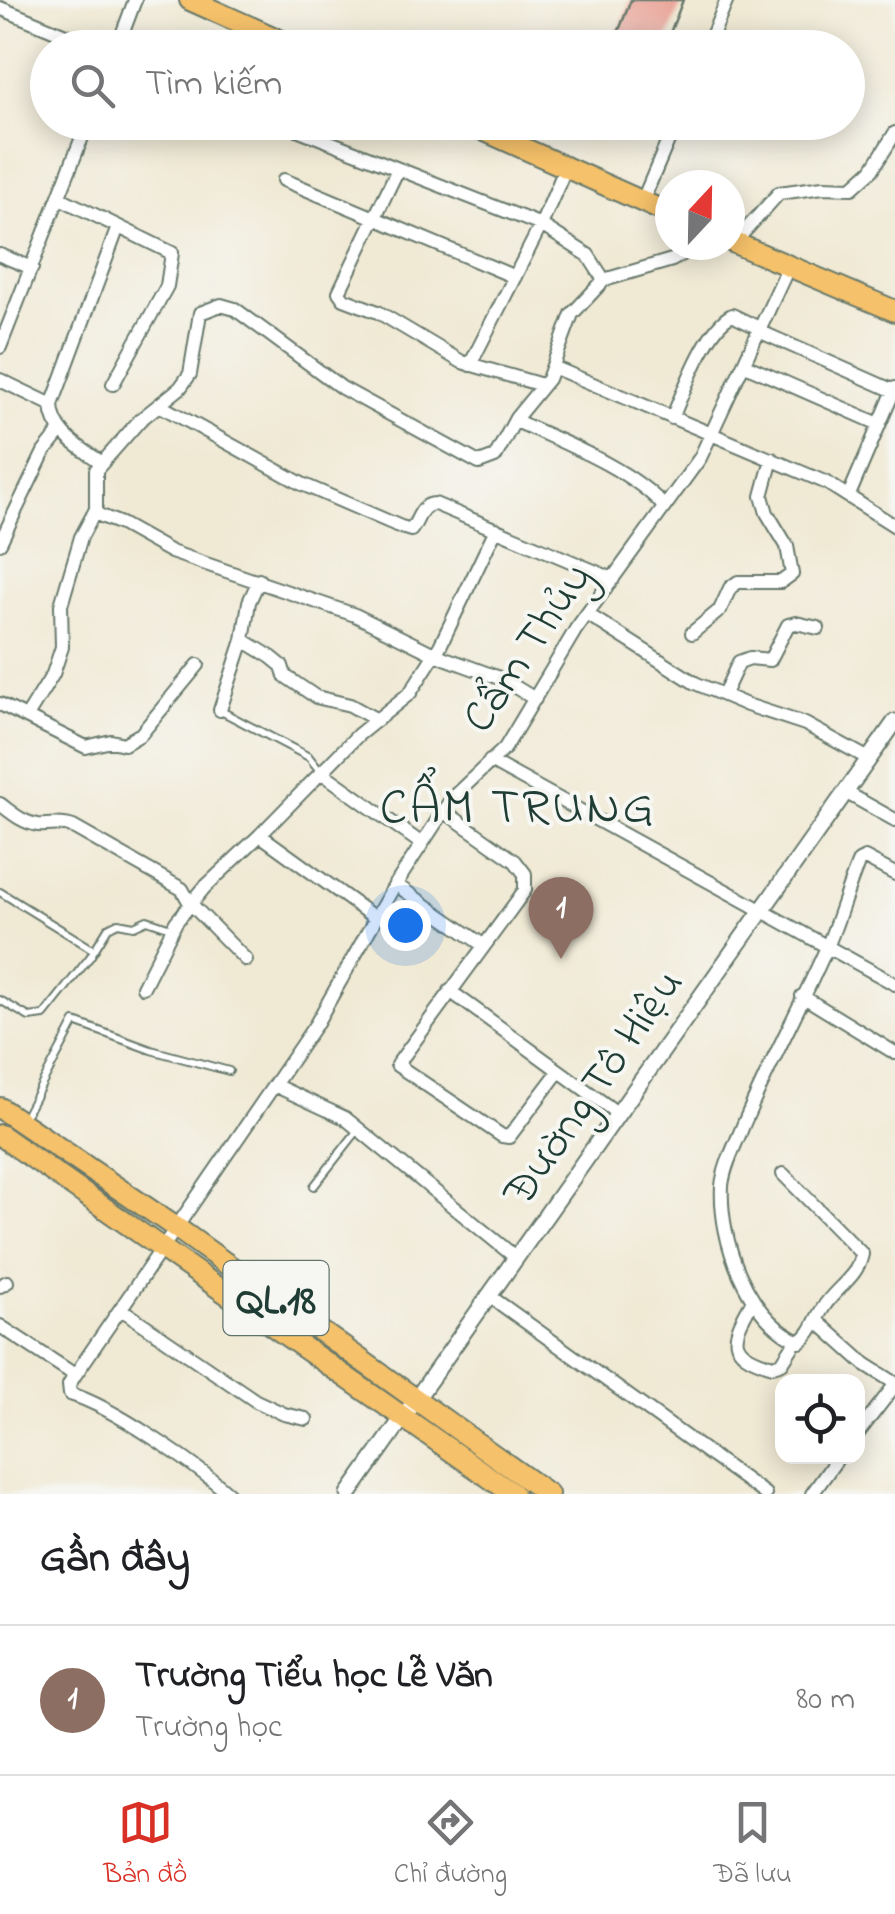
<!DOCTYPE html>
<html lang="vi">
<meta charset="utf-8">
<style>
body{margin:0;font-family:"Indie Flower",sans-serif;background:#f2f2f2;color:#202124}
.controls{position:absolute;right:30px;bottom:30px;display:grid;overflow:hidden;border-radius:20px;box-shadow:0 5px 25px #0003}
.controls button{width:90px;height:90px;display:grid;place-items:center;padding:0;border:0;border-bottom:2px solid #e0e0e0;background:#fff;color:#202124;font:50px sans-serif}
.compass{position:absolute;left:655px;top:170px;width:90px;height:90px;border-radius:50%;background:#fff;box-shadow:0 5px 25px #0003;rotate:22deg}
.you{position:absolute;left:405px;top:925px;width:35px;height:35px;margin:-25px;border:8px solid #fff;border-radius:50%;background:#1a73e8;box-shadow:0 0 0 15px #1a73e833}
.badge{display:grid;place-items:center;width:65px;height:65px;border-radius:50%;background:#d93025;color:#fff;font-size:32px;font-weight:700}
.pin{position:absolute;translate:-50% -82px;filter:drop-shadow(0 2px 5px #0008)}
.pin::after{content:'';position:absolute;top:52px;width:35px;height:30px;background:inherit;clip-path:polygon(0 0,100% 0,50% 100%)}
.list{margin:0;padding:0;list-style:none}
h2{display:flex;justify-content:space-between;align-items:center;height:130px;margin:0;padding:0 40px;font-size:42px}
h2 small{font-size:32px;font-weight:400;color:#757577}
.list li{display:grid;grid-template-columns:65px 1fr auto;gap:30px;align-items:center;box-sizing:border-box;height:150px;padding:0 40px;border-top:2px solid #e0e0e0}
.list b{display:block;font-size:38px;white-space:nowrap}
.list p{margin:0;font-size:32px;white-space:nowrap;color:#757577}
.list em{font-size:32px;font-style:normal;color:#757577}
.icon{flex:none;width:55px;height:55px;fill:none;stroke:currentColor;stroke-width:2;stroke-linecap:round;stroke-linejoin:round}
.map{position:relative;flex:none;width:895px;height:1494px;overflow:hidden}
.search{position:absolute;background:#fff;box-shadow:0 5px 25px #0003;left:30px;right:30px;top:30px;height:110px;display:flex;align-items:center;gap:25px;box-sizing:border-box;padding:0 35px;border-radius:55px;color:#757577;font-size:38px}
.sheet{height:280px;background:#fff}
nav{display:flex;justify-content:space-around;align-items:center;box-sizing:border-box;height:140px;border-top:2px solid #e0e0e0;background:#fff;font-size:28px;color:#757577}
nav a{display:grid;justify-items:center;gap:5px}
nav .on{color:#d93025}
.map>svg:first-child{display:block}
</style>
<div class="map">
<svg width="895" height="1494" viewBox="0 0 895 1494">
<rect width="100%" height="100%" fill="#f6f6f2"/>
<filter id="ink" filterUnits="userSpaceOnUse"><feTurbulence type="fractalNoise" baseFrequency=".01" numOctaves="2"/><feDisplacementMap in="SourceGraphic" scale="20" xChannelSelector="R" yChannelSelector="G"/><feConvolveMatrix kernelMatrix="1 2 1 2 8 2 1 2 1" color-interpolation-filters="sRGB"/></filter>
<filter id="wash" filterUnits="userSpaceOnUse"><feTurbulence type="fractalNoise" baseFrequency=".0048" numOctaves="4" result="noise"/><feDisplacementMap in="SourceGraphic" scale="40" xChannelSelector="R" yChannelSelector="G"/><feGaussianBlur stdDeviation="2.25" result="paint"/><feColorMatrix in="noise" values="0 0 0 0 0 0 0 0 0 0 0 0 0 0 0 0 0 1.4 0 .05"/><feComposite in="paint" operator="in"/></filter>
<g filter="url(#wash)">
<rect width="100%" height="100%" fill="#f0e9d4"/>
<g id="blocks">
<path fill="#e89c90" d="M631,0H683L664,48H612Z"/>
</g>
</g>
<g filter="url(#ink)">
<use href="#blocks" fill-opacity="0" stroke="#68796c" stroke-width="2.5"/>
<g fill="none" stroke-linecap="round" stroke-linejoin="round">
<g stroke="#68796c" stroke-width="10">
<path id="service" d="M221,711L309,757L320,771
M0,892L94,950
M0,1000L29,1017L44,1015L90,957L108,928L118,923L134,926L147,920L171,928
M23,1120L75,1022L151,1050L229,1071
M314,1186L358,1130"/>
</g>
<g stroke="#68796c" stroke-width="16">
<path id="minor" d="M0,8L97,48
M117,48L135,0
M707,48L727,0
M279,122L541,225L588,255L604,280
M398,169L339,292L344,299L378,312L462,362L542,385
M284,180L515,277
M60,198L172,253L167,286L113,384
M642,202L676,122
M734,243L779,193L823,187L852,188L872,170L895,133
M0,255L32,268
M761,332L894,391
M0,347L88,122
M470,365L541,225L566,167
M745,365L879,424
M553,367L827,483L895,526
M0,380L52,405C53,434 80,447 102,463
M52,405L118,227
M159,405L302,484L401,527L411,530C419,520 420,504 435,504L613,579
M672,418C684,391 706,328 732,315L761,329
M516,421C558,440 636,471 664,507
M849,495L895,388
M94,513L121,524L171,552L355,615L434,654L502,679L535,699
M0,543L44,452L60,432
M587,614L695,683L747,705L805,724L869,759
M692,633L720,610L730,588L738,582H781L792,574L787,546L767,513L762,496L772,459
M243,640L271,657L282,666L285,676L316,697L350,705L377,720
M724,694L739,662L750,658L770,660L788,625L796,623L818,628
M0,704L86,747L111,741L124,744L141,734L198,665
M220,710L243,640L249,602L259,580
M27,716L53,674L62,647L61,605L81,537L96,509V470L140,420L180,388L190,374L200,313L221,305L235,309L342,388L479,463L495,457L516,418L548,379L572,314L604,280L672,260L699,245
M490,761L895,984
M321,772L422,844
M845,792L895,820
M0,804C12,813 23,823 38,825C52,826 59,822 73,827L182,889L190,903L246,960
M444,811L515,861L525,874V890L397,1065L502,1136L509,1137L559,1071
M260,835L375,918
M395,884L483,945
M143,987L176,922L204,888L260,835L358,735L410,693L440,646L496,529
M450,991L617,1113
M802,996L895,1053
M274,1085L345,1118L515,1257
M783,1174L862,1254C858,1277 834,1289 823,1308C814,1321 813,1332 800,1342C747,1319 719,1240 722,1186C724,1166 735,1146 742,1128C768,1066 800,1008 827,947C839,919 847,889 859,861L865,858L895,874
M0,1286L7,1282
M488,1295L765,1494
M753,1300C732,1337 724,1352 773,1366L782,1363L796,1341
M121,1309L256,1401L284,1414L306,1419
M817,1321L865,1364L895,1383
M0,1326L75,1375L316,1024L390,893L452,798L505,748L576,629L700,458L788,268
M75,1375L69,1385L70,1394C112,1406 196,1465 229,1494
M858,1433L895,1385
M812,1494L839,1456"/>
</g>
<g stroke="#68796c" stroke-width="19">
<path id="tertiary" d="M349,1494L895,722"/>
</g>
<g stroke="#68796c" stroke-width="24">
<path id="primary" d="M190,0L297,48
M465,122L670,214
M730,241L895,311"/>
</g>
<g stroke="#68796c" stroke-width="24">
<path id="trunk" d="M0,1108L178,1229L548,1494
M0,1135L513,1494"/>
</g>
<use href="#service" stroke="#fff" stroke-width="6"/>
<use href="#minor" stroke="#fff" stroke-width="12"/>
<use href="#tertiary" stroke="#fff" stroke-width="15"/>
<use href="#primary" stroke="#f5c16b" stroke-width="20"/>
<use href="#trunk" stroke="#f5c16b" stroke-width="20"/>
</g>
</g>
<g text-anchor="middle" stroke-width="8" stroke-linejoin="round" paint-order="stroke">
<rect fill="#f6f6f2" stroke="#60746d" stroke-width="2.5" x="223.5" y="1261" width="105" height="74" rx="8"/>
<g font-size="42" font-weight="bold" fill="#1f3d34">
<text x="276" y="1313">QL.18</text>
</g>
<g font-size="45" fill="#1f3d34" stroke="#f6f6f2">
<text transform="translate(525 646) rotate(-56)" y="16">Cẩm Thủy</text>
<text transform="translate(591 1086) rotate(-55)" y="16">Đường Tô Hiệu</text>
</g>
<g font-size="50" letter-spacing="2.5" fill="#1f3d34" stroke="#f6f6f2">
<text x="518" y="822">CẨM TRUNG</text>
</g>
</g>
</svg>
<div class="controls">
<button><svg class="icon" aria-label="locate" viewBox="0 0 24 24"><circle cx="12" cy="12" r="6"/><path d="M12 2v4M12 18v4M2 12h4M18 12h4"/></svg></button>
</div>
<svg class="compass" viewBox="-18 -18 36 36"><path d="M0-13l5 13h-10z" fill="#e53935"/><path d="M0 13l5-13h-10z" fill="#757577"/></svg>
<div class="you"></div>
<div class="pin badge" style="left:561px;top:959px;background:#8d6e63">1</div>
<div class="search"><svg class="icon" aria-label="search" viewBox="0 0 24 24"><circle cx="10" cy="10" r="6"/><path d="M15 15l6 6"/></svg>Tìm kiếm</div>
</div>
<section class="sheet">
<h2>Gần đây<small></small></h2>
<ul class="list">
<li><span class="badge" style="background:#8d6e63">1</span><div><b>Trường Tiểu học Lễ Văn</b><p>Trường học</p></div><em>80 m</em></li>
</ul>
</section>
<nav>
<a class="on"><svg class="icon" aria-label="map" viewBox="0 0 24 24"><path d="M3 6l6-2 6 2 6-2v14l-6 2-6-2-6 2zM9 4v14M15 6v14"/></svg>Bản đồ</a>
<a><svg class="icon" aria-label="directions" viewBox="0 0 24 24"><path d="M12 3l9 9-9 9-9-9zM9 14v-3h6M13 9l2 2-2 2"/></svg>Chỉ đường</a>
<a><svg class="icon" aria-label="saved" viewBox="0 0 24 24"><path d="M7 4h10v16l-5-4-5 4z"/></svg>Đã lưu</a>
</nav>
